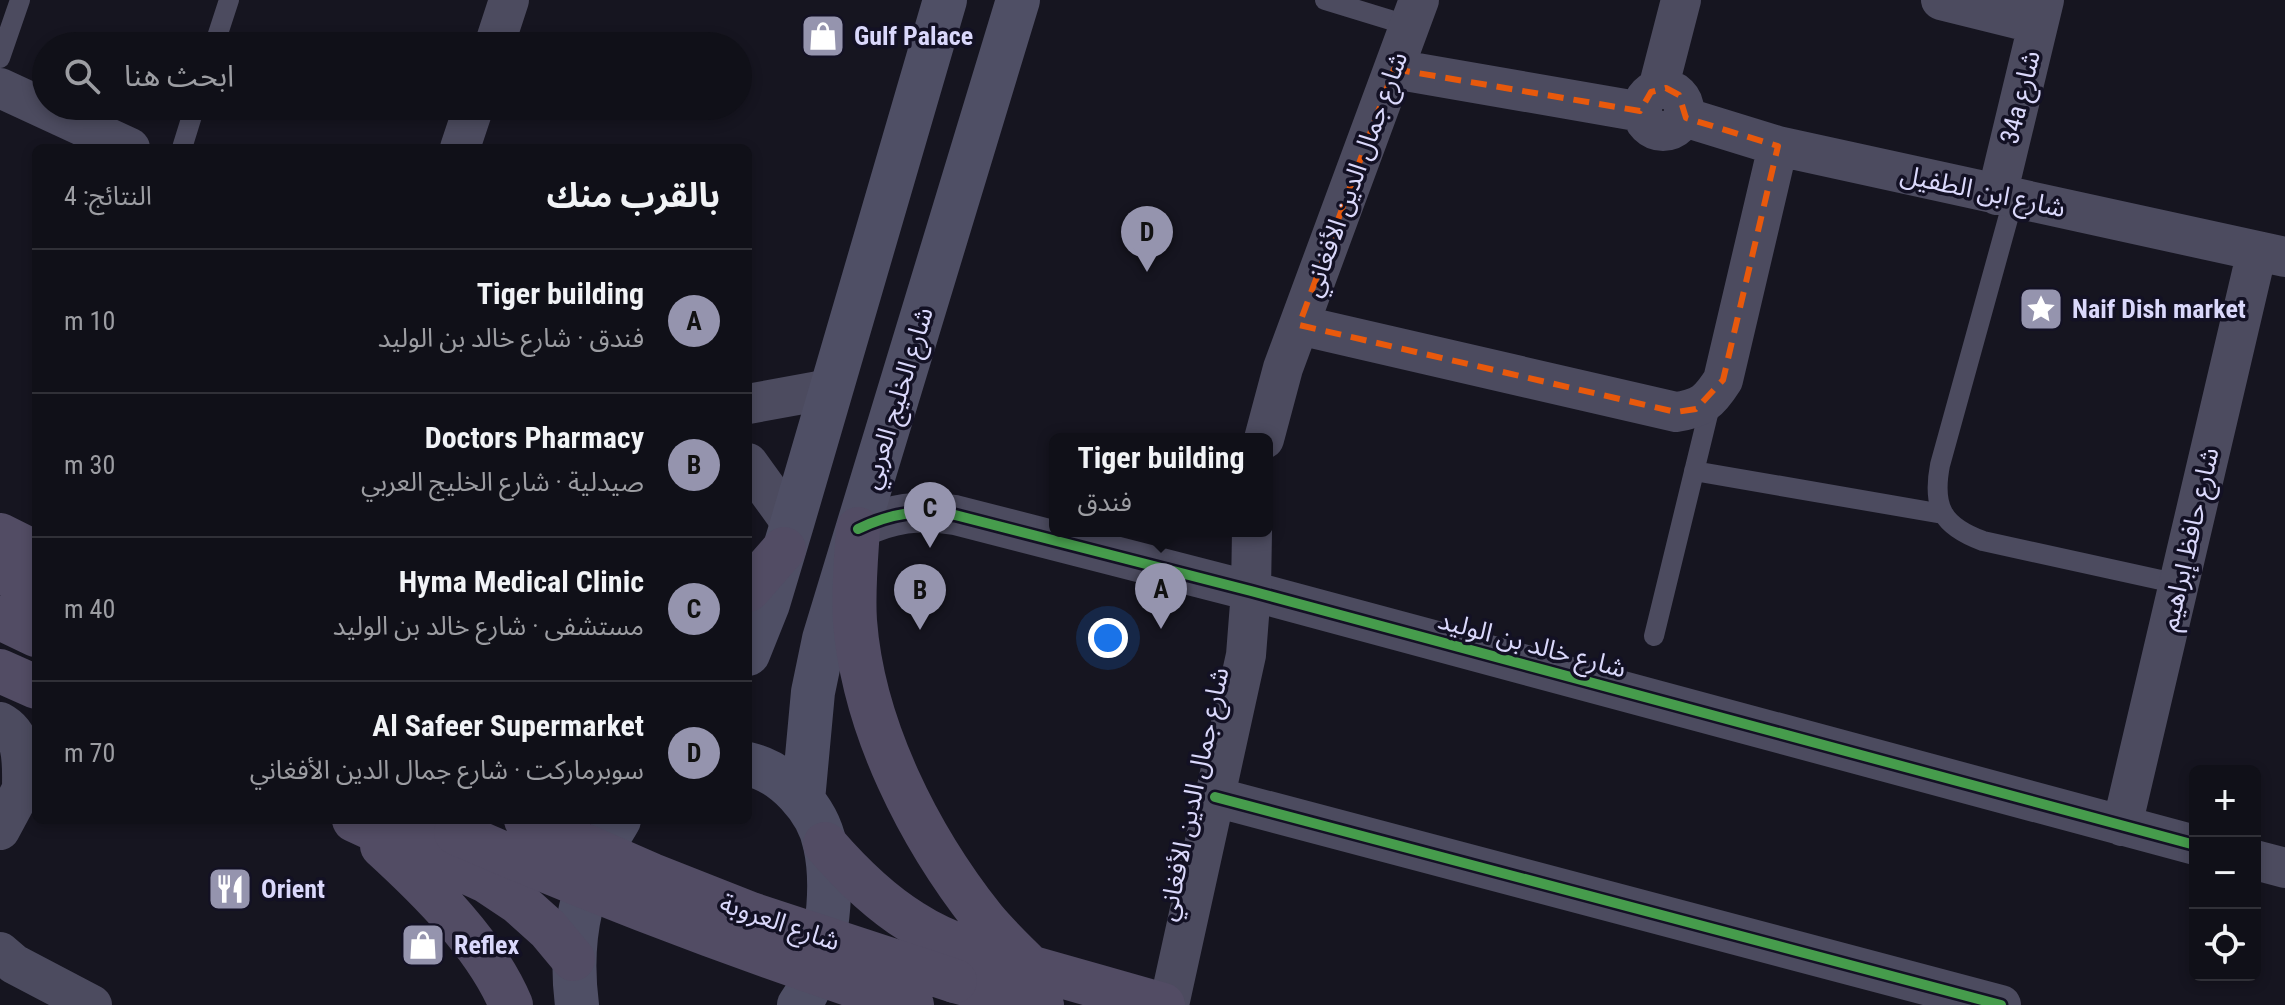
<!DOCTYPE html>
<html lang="ar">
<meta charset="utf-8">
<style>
body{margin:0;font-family:"Roboto Condensed","Noto Sans Arabic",sans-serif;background:#1e1e25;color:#f1f3f6;direction:rtl}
.controls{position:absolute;right:24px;bottom:24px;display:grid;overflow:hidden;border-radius:12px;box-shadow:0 4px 12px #0003}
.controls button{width:72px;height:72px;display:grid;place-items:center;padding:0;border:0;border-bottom:2px solid #303037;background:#101018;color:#f1f3f6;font:40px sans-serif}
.you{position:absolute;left:1108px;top:638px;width:28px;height:28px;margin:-20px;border:6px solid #fff;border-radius:50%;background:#1a73e8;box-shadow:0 0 0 12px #1a73e833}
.badge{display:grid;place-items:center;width:52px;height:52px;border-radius:50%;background:#9594ae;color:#111;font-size:26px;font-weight:700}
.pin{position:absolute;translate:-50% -66px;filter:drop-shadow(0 2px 4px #0008)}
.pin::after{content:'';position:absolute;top:42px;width:28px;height:24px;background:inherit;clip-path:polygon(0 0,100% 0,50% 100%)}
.popup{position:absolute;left:1049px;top:433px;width:224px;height:104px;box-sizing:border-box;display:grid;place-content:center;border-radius:12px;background:#101018;filter:drop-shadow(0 2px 6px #0005);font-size:26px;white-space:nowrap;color:#9c9da2}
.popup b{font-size:30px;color:#f1f3f6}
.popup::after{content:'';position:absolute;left:50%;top:100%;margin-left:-16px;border:16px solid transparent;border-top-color:#101018}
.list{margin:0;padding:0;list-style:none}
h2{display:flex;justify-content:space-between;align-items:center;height:104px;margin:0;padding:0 32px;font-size:34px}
h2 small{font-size:26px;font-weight:400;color:#9c9da2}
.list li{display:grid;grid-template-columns:52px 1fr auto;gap:24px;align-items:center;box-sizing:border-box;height:144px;padding:0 32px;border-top:2px solid #303037}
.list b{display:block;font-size:30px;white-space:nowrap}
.list p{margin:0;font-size:26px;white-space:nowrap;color:#9c9da2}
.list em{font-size:26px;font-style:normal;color:#9c9da2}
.icon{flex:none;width:44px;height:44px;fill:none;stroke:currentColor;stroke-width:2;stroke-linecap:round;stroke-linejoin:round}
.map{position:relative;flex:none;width:2285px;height:1005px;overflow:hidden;direction:ltr}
.search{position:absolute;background:#101018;box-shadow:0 4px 12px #0003;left:32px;top:32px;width:720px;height:88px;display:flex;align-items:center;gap:20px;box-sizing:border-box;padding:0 28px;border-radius:44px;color:#9c9da2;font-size:30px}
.panel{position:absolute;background:#101018;box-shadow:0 4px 12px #0003;left:32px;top:144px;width:720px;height:680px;border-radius:12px;direction:rtl}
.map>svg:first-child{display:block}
</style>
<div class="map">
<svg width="2285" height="1005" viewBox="0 0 2285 1005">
<rect width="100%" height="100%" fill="#161520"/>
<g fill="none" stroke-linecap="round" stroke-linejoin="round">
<path stroke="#4c4b5f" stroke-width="20" d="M1325,0L1410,26
M214,46L229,0
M0,58L20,0
M182,148L195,106
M2014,197L1940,465C1932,507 1942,526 1983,541L2179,584
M1694,471L1943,514
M1654,636L1712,398"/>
<path stroke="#4c4b5f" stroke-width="40" d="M1941,0L2038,24
M494,46L509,0
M1394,69L1642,112
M0,88L130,148
M1642 110a21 21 0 1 1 42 0a21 21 0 1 1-42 0Z
M1658,89L1681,0
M1684,117L1778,146L2285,257
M460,148L474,106
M1997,195L2044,0
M1299,325L1676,412C1702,408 1709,402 1723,380L1778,146
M748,404L830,389
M1264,439L1283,368L1419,0
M748,463L792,524
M858,529C891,513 919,509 955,515L1251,591L2195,845
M0,722C25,735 22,764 22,789
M1215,797L2001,1005
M2122,826L2257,251
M0,830L22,789L36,773
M2255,860L2285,868
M0,952L14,964L92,1005
M1169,1005L1246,655L1251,591L1252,531"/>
<path stroke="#4f4f65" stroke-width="44" d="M748,654L768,604L792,524L945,0
M748,764C784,772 818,809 825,845C835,890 826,968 799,1005
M803,800L813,692L824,639L1018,0
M577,1005C568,935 582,880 619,820"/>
<path stroke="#524c64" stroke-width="44" d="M858,529C856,559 853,591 855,621C863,727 919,837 984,919C998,936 1015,952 1031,968
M0,535L36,553
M0,571L36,589
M748,590L784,549
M0,618L36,635
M0,671L36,687
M354,820L486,881L519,903L548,929L573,959
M427,820L456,833
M825,844C851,874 878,901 912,922C949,946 991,957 1033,968C1076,980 1120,993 1163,1005
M382,846C429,889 486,945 511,1005
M955,981L1042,1005"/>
<path stroke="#524c64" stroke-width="44" d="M526,820L652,875L751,914L955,981
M456,833C606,898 757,955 912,1005"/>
<g stroke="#131124" stroke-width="15">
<path id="cycleway" d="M858,529C891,513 919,509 955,515L1251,591L2195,845
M1215,797L2001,1005"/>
</g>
<use href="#cycleway" stroke="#469c4c" stroke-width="10"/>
</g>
<path fill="none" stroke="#e8590c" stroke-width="6" stroke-dasharray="16 10" stroke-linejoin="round" d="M1394,69L1640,111L1651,92L1666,88L1679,95L1686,118L1778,146L1723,380L1696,409L1676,412L1299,325Z"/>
<defs>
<g id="shop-square" transform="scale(2.3)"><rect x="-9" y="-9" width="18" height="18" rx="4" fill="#9594ae" stroke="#131124"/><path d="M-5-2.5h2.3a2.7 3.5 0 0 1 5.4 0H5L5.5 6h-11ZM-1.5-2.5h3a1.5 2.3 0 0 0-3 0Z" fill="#fff"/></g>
<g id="sight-square" transform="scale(2.3)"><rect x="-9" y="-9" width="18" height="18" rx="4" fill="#9594ae" stroke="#131124"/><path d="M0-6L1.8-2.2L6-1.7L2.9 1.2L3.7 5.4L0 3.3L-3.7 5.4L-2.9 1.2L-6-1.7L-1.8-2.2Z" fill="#fff"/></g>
<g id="restaurant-square" transform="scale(2.3)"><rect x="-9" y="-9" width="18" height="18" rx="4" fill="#9594ae" stroke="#131124"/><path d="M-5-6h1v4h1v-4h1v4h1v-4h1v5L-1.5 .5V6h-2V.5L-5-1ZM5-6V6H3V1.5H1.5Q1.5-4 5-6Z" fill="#fff"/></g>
</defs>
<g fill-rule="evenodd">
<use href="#shop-square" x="823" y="36"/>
<use href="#sight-square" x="2041" y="309"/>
<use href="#restaurant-square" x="230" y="889"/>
<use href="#shop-square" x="423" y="945"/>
</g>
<g text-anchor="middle" stroke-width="7" stroke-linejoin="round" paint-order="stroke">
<g font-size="26" font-weight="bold" fill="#dad8fb" stroke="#131124" text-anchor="start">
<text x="854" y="45">Gulf Palace</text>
<text x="2072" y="318">Naif Dish market</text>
<text x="261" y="898">Orient</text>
<text x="454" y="954">Reflex</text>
</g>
<g font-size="26" fill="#dad8fb" stroke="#131124">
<text transform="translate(2020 97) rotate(-76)" y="9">34a شارع</text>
<text transform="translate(1355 174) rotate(-70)" y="9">شارع جمال الدين الأفغاني</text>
<text transform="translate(1983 191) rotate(12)" y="9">شارع ابن الطفيل</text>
<text transform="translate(897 398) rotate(-73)" y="9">شارع الخليج العربي</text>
<text transform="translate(2189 539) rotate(-77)" y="9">شارع حافظ إبراهيم</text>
<text transform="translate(1532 644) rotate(15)" y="9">شارع خالد بن الوليد</text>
<text transform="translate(1193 794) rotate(-78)" y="9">شارع جمال الدين الأفغاني</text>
<text transform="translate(780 922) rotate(19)" y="9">شارع العروبة</text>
</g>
</g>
</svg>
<div class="controls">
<button>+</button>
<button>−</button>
<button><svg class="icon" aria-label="locate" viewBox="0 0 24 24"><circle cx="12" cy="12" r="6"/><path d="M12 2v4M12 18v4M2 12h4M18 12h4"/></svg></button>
</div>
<div class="you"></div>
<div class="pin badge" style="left:1161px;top:629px">A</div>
<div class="popup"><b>Tiger building</b>فندق</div>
<div class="pin badge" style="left:920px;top:630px">B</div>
<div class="pin badge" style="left:930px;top:548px">C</div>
<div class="pin badge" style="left:1147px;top:272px">D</div>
<div class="search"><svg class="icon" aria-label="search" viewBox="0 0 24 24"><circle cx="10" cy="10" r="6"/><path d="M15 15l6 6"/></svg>ابحث هنا</div>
<section class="panel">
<h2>بالقرب منك<small>النتائج: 4</small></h2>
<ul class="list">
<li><span class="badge">A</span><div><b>Tiger building</b><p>فندق · شارع خالد بن الوليد</p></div><em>10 m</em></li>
<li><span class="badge">B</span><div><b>Doctors Pharmacy</b><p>صيدلية · شارع الخليج العربي</p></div><em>30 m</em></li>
<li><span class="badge">C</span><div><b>Hyma Medical Clinic</b><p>مستشفى · شارع خالد بن الوليد</p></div><em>40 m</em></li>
<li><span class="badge">D</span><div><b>Al Safeer Supermarket</b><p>سوبرماركت · شارع جمال الدين الأفغاني</p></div><em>70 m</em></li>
</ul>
</section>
</div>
